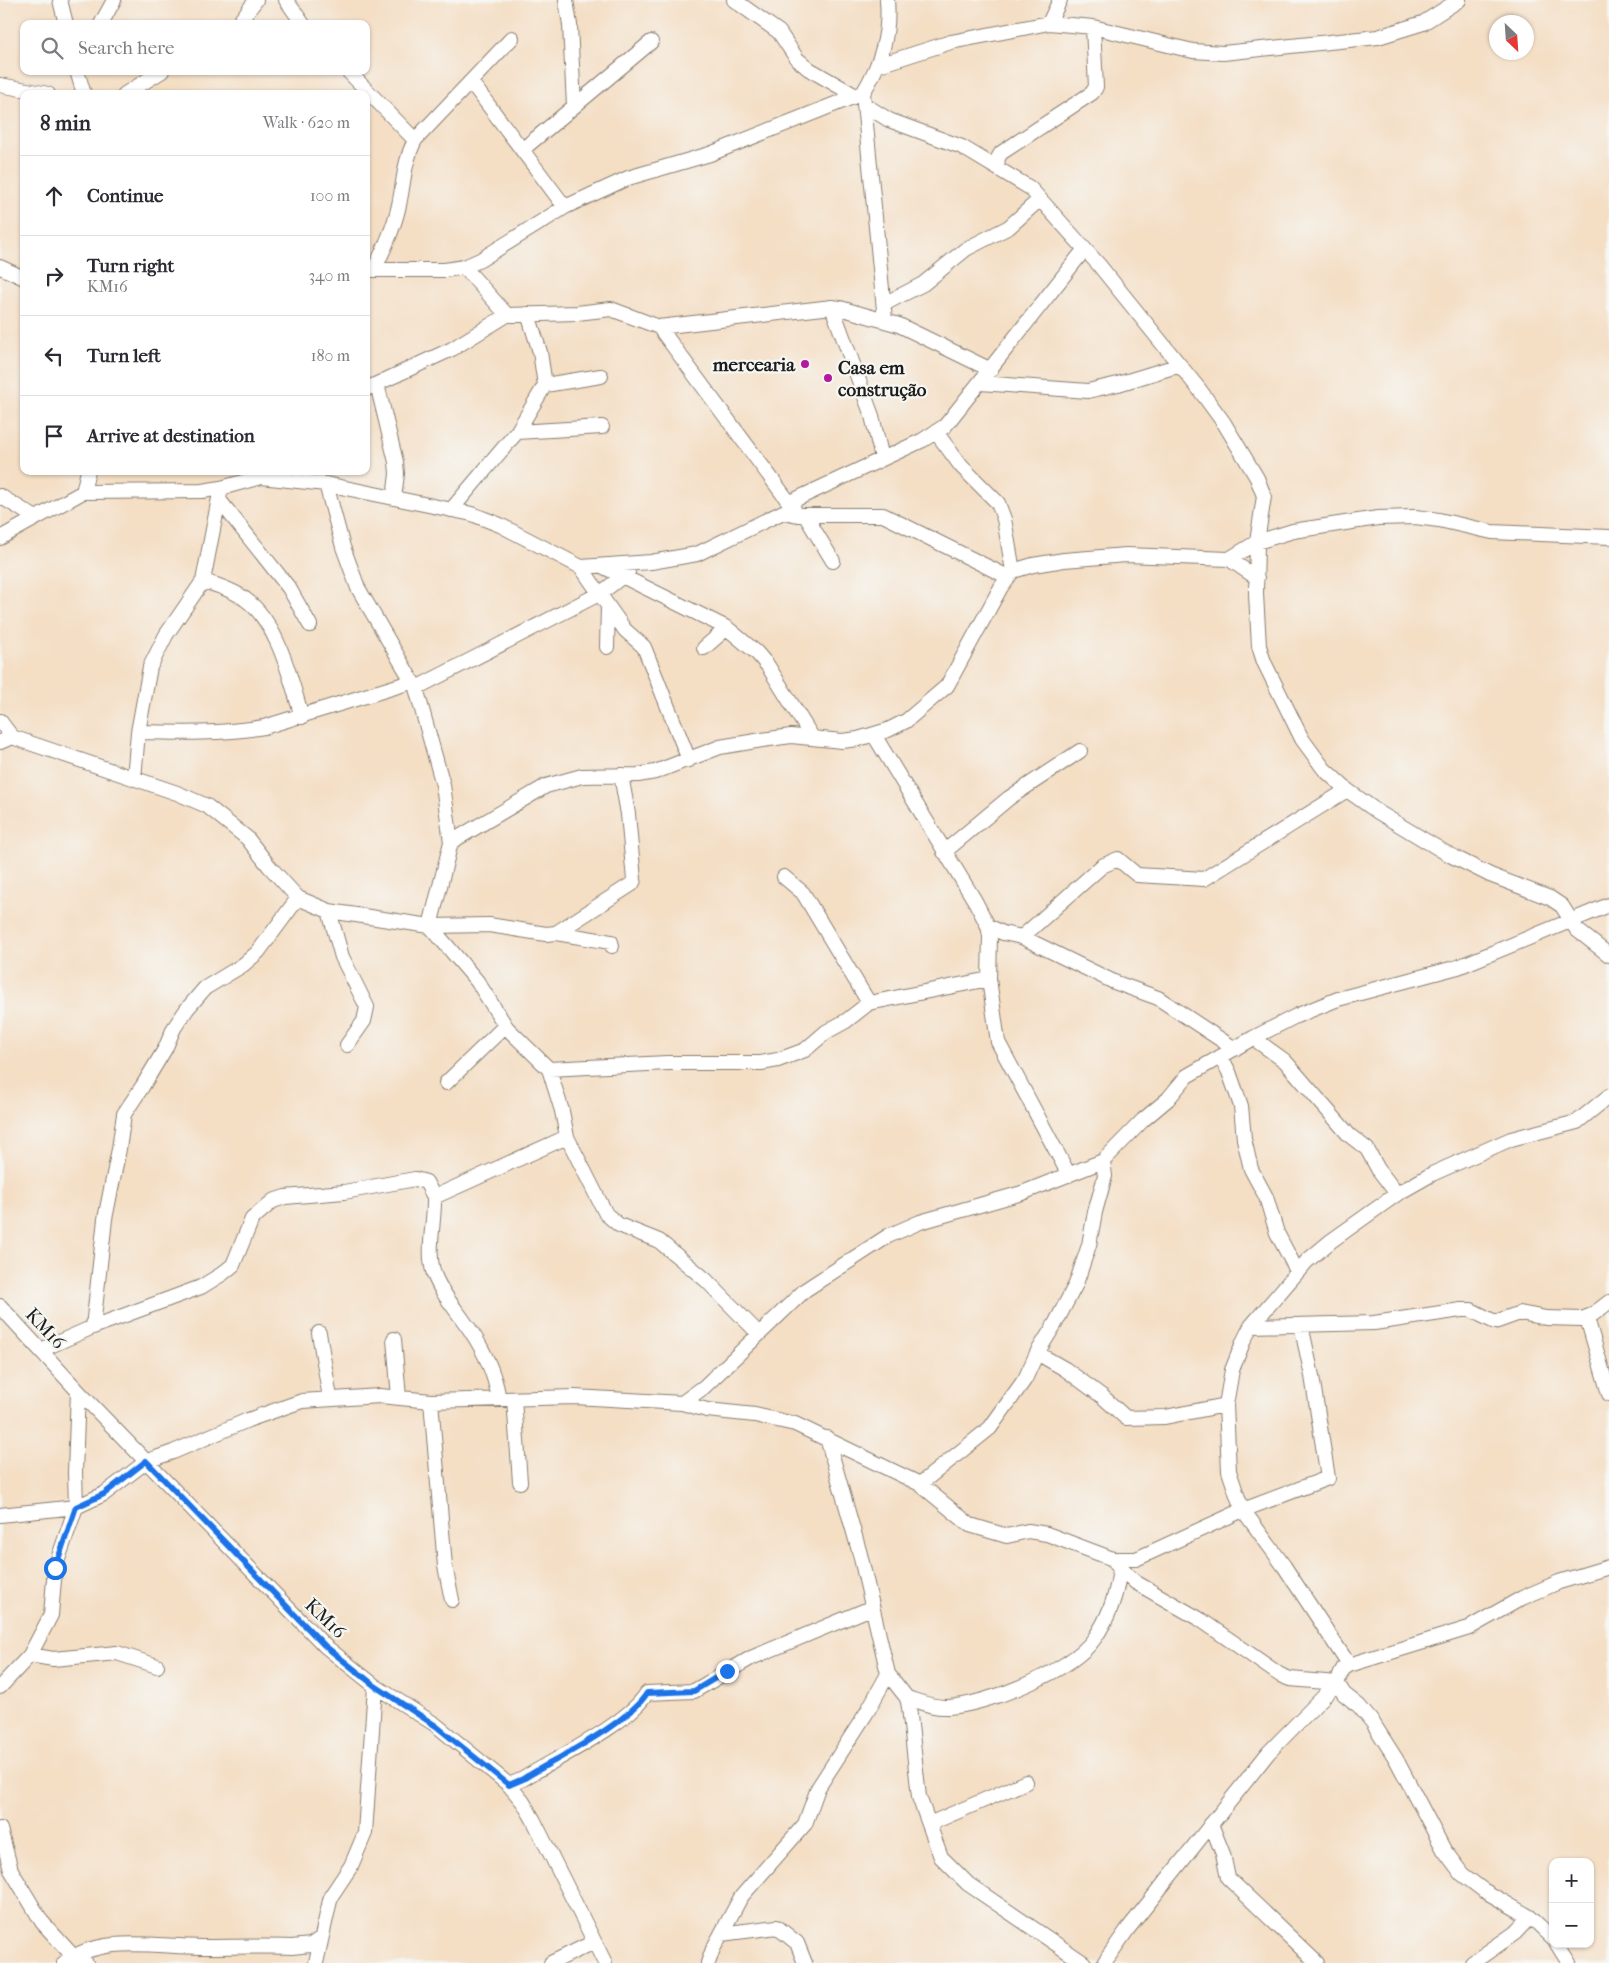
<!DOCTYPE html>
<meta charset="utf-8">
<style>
body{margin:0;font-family:"IM FELL French Canon",serif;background:#f7f7f7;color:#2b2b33}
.controls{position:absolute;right:15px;bottom:15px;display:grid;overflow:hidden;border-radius:10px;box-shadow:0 1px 4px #0004}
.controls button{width:45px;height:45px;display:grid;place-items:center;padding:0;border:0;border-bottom:1px solid #e1e1e2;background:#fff;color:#2b2b33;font:25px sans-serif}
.compass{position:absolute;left:1489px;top:15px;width:45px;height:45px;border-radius:50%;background:#fff;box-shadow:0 1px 4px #0004;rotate:155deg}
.stop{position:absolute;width:15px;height:15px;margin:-11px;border:4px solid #1a73e8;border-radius:50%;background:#fff}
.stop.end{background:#1a73e8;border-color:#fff;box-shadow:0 1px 5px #0008}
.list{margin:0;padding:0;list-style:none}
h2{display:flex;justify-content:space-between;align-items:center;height:65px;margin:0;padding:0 20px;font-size:21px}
h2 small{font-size:16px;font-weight:400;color:#7c7c81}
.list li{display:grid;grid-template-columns:32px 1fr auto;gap:15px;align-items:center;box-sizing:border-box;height:80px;padding:0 20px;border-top:1px solid #e1e1e2}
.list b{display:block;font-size:19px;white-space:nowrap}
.list p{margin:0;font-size:16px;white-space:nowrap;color:#7c7c81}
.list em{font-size:16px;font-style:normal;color:#7c7c81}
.icon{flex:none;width:28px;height:28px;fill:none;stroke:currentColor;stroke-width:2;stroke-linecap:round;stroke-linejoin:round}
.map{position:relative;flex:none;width:1609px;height:1963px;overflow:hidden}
.search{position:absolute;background:#fff;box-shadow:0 1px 4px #0004;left:20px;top:20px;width:350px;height:55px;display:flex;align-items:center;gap:12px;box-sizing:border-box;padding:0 18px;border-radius:10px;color:#7c7c81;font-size:19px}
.panel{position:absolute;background:#fff;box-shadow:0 1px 4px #0004;left:20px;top:90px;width:350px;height:385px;border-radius:10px}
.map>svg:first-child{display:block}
</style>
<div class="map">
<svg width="1609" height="1963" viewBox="0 0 1609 1963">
<rect width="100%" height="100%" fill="#f6f6f2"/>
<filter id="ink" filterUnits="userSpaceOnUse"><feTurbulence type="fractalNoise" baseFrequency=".02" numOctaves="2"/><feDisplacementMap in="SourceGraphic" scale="10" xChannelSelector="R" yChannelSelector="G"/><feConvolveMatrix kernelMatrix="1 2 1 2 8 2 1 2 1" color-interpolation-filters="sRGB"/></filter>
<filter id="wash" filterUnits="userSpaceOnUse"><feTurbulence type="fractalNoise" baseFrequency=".0096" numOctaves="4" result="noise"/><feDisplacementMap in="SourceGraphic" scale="20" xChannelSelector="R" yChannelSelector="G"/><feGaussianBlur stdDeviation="1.12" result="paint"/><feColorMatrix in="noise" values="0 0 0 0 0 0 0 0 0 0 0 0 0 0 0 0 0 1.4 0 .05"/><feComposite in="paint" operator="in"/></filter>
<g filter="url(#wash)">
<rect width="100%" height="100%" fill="#f4dec4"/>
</g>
<g filter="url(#ink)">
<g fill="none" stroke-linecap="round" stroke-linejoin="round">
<g stroke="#887d70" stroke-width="16">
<path id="minor" d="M60,0L66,24
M286,0L303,24
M566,0L570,25L574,106
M734,0L779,32L797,59L809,69L856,96
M1049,23L1060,0
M101,24L114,0
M238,24L256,0
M879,65L951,42L1049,23L1093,27L1193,51L1223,53L1378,37L1423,23L1459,0
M77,71L84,94
M348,71L415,140
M471,82L565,207
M0,85L48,94
M125,94L162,71
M865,105L889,120L962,147L1030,188L1099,265L1199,389L1224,423L1257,478L1264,496L1257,542L1256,594L1259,646L1264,662L1302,739L1324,769L1347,790L1378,812L1446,853L1490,875L1550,898L1562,906L1577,930L1609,955
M522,150L651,42
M997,168L998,158L1001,153L1092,93L1096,87L1093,27
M0,267L24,278
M464,267L507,315
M366,270H445L464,267L480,260L565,207L628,178L710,154L863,93
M374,270C384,249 394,228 399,205C404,182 404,161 415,140L512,38
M884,304L923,284L966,249L1009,227L1040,199
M832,307L872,416L882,458
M885,320L863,93C881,63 890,35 887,0
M659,327L794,509
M981,383L1088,391L1118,384L1180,365
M377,384L396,462L397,474L394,498
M545,385L601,376
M366,389L452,349L507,315L577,313L611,309L659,327L832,307L840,308L899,325L991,370
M517,432L602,427
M936,432L961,466L998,503L1004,519L1013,571
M326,484L343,547L358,588L416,688L443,785L451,842L430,926
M83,492L88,471
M0,496L36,518
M220,501L289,588L310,625
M790,502L923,440L945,426L1084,250
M451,510L517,432L545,385L540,352L528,314
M805,515L833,561
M0,538L83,492L202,491L221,488L261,477L326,484L394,498L472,514L500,525L581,567L651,562L697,554L783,512L798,515H883L1008,577
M1229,559L1257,578
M581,567L608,606L607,647
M604,567L727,628L757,653L768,666L812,737
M203,581C217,585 233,590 245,599C278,622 291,680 302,717
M608,606L625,630L644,647L689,760
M704,648L727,628
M416,688L601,593L628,572
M0,721L12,737L177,793L207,806L247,838L269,866L298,898L329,911L430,926L489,925L546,934L556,933L632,884L634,880L628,814L621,775
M138,732C180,733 222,734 264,727L411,682
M874,735L975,901L988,926L990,936L989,979L998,1042L1069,1175
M0,742L12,737
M134,779L138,732L150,667L166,635L203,581L221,488
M451,842L546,786L582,776L638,775L655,772L720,747L762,740L791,736L842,741L858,739L888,730L906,721L947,686L1001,587L1013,571L1033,565L1064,560L1126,555L1229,559L1257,542L1293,531L1378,518L1415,517L1439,520L1492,532L1609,537
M944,852L1009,798L1080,751
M784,877L803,893L869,1003
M329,911L342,957L367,1007L364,1021L347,1045
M430,926L477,981L507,1028L549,1069L562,1111L567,1137L606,1214L619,1225L659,1241L706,1280L759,1334
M988,926L1003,933L1022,937L1114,982L1158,998L1235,1049
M556,933L611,942L612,946
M1022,937L1102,866L1118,859L1137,875L1204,879L1347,790
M1253,1038L1285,1061L1349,1135L1367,1149L1378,1169L1397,1194
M1221,1057L1229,1072L1241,1106L1244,1139L1251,1169L1266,1197L1277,1233L1297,1271
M549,1069L667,1063H761L778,1060L805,1050L826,1032L846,1021L869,1003L989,979
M446,1083L505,1026
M0,1306L78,1391L325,1646L375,1686L436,1725L509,1785L523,1802L533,1819L605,1963
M1587,1318L1609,1394
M1301,1325L1312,1376L1328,1478L1243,1510L1136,1559H1113L1047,1534L1028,1531L1007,1536L970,1525L920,1484L795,1424L755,1415L707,1410L682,1403L704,1387L805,1290L888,1236L920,1222L1022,1193L1103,1161L1143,1120L1168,1099L1187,1076L1253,1038L1296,1016L1338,999L1458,967L1609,905
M1251,1326L1374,1323L1461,1310H1471L1495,1322L1520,1313L1546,1318L1582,1319L1592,1315L1609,1302
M93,1327L105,1219L119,1149L124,1114L142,1087L165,1049L174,1028L187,1009L205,988L243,965L258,952L298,898
M319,1333L330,1398
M394,1339L399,1398
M41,1350L93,1327L201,1287L222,1274L233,1265L252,1219L273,1201L285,1197L344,1192L415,1179L426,1182L434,1197
M1037,1353L1065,1369L1103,1397L1126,1418L1165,1417L1226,1405
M499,1399C494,1369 482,1345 463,1320C453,1306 440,1291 434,1274C426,1251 435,1222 434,1197L567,1137
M514,1399L520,1482
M431,1401L445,1566L452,1600
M827,1438L860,1554L888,1674L907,1698L909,1707L919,1797L941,1857L968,1884L1084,1963
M920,1484L990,1428L1025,1379L1037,1353L1055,1324L1076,1284L1089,1245L1095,1212L1105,1176L1103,1161
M0,1515L76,1507L104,1494L147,1461L173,1452L248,1420L302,1401L380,1396L431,1401L575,1397L682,1403
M1116,1564L1135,1582L1201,1620L1280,1675L1290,1679L1337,1683
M30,1655L53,1659L117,1653L157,1666
M1349,1665L1284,1566L1243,1510L1238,1498L1229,1471L1226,1405L1232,1370L1244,1340L1251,1326L1307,1261L1331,1241L1397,1194L1432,1174L1511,1139L1577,1122L1609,1096
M1337,1683L1344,1694L1359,1706L1373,1723L1396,1759L1444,1850L1462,1874L1483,1890L1530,1917L1553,1939
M0,1687L30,1655L51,1615L55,1568L76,1507L75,1472L78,1391
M907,1698C920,1702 934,1708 948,1707C986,1705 1072,1671 1094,1639C1109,1618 1117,1594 1120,1568
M509,1785L523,1779C556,1758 627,1725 647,1693L694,1691L751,1658L871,1608
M929,1824L1026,1782
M1211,1824L1223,1854L1228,1878L1317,1963
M0,1829L11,1870L42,1922L73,1956L86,1963
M721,1934L777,1927L797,1943L805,1963
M1557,1944L1569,1963
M64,1963C102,1934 156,1947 201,1947C231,1947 261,1946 292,1947L311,1945L321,1938
M316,1963L331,1896L351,1866L365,1833L375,1686
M551,1963L594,1942
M708,1963L713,1949L741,1897L805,1824L818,1788L867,1712L888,1674
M1104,1963L1127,1930L1269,1752L1337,1683L1343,1669L1349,1665L1469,1628L1522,1598L1559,1582L1609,1567
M1472,1963L1515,1933L1530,1917"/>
</g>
<use href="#minor" stroke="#fff" stroke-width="14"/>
</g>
</g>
<g fill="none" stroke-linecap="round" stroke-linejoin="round" filter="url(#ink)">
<path stroke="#1a73e8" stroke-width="6" d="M55,1568L76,1507L104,1494L146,1461L325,1646L375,1686L436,1726L509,1785L523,1779C555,1759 629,1723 647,1693L694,1691L727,1671"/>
</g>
<g fill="#b5179e" stroke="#f6f6f2" stroke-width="2">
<circle cx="805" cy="364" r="5"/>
<circle cx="828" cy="378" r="5"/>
</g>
<g text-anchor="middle" stroke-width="4.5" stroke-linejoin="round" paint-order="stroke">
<g font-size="19" font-weight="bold" fill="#1c1c1c" stroke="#f6f6f2" text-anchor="end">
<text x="795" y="371">mercearia</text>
<text x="838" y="374" text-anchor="start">Casa em<tspan x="838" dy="22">construção</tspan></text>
</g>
<g font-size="19" fill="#1c1c1c" stroke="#f6f6f2">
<text transform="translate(46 1328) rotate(47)" y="7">KM16</text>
<text transform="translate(326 1618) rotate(44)" y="7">KM16</text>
</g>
</g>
</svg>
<div class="controls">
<button>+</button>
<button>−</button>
</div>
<svg class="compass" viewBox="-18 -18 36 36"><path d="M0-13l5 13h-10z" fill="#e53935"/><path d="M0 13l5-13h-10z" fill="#7c7c81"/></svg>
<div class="stop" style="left:55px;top:1568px"></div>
<div class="stop end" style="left:727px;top:1671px"></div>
<div class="search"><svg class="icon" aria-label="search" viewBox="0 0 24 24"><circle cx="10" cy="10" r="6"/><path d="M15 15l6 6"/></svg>Search here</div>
<section class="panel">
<h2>8 min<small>Walk · 620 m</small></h2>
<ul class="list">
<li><svg class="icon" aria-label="ahead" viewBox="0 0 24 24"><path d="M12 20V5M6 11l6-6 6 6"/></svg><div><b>Continue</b></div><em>100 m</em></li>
<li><svg class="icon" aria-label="right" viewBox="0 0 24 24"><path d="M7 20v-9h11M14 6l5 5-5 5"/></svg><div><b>Turn right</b><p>KM16</p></div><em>340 m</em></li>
<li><svg class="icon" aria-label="left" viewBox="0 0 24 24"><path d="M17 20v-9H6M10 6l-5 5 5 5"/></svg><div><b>Turn left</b></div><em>180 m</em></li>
<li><svg class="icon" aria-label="arrive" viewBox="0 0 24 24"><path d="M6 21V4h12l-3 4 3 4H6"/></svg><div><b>Arrive at destination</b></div></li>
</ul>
</section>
</div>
